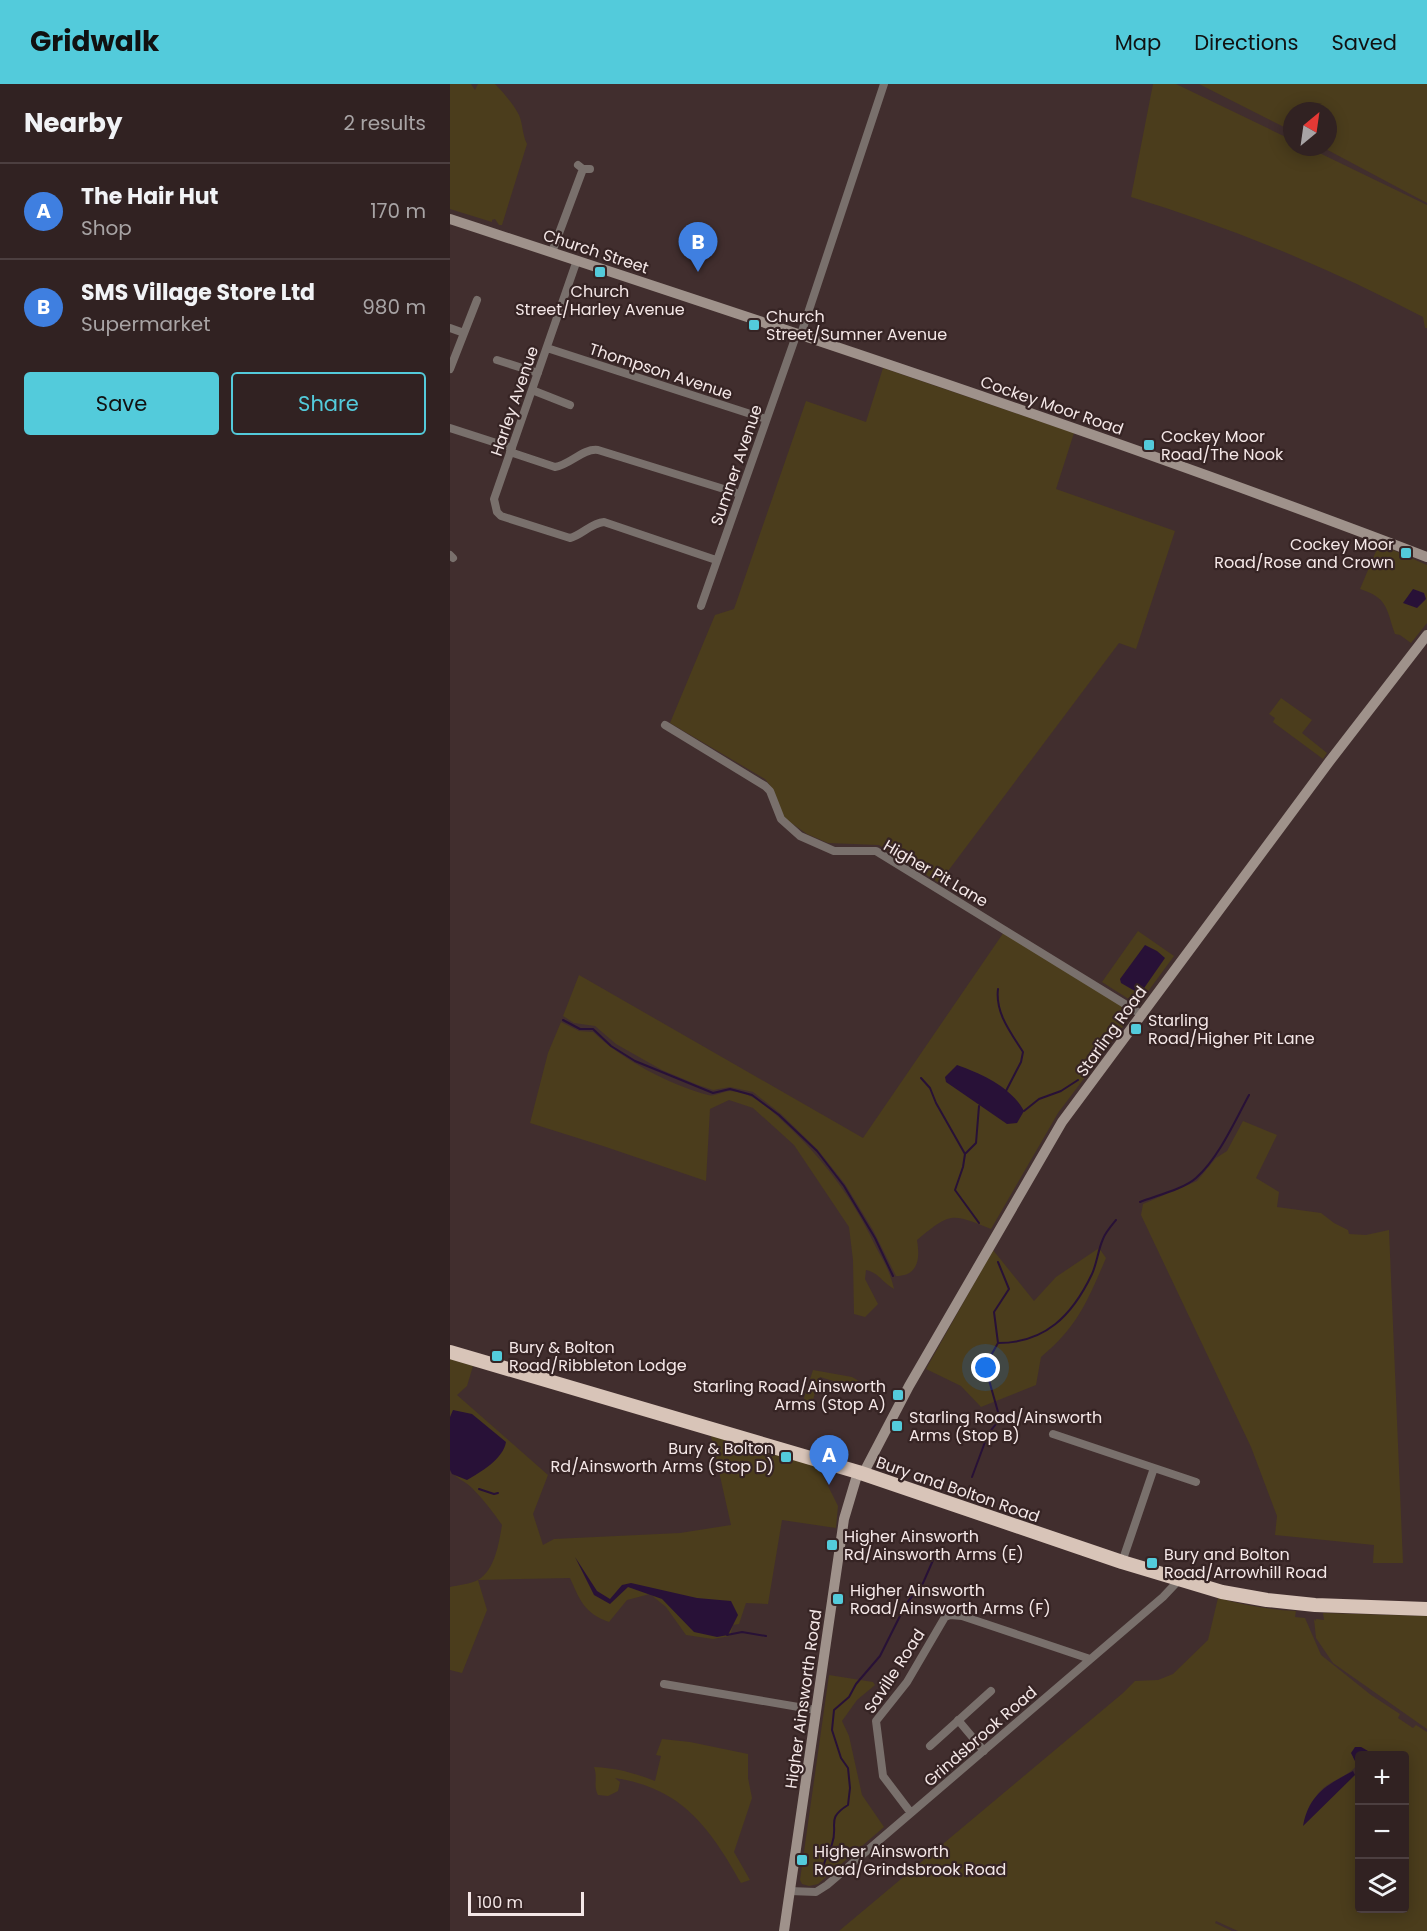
<!DOCTYPE html>
<meta charset="utf-8">
<style>
body{margin:0;font-family:Poppins,sans-serif;background:#392a2a;color:#f1f3f6}
.controls{position:absolute;right:18px;bottom:18px;display:grid;overflow:hidden;border-radius:6px;box-shadow:0 3px 15px #0003}
.controls button{width:54px;height:54px;display:grid;place-items:center;padding:0;border:0;border-bottom:2px solid #4c3f40;background:#312222;color:#f1f3f6;font:30px sans-serif}
.compass{position:absolute;left:833px;top:18px;width:54px;height:54px;border-radius:50%;background:#312222;box-shadow:0 3px 15px #0003;rotate:29deg}
.scale{position:absolute;left:18px;bottom:15px;width:116px;box-sizing:border-box;padding-left:6px;border:3px solid #f4e7e7;border-top:0;font-size:16px;line-height:21px;white-space:nowrap;color:#f4e7e7;-webkit-text-stroke:4px #362424;paint-order:stroke}
.you{position:absolute;left:536px;top:1284px;width:21px;height:21px;margin:-15px;border:4px solid #fff;border-radius:50%;background:#1a73e8;box-shadow:0 0 0 9px #1a73e833}
.badge{display:grid;place-items:center;width:39px;height:39px;border-radius:50%;background:#53cbdb;color:#fff;font-size:20px;font-weight:700}
.pin{position:absolute;translate:-50% -50px;filter:drop-shadow(0 2px 3px #0008)}
.pin::after{content:'';position:absolute;top:32px;width:21px;height:18px;background:inherit;clip-path:polygon(0 0,100% 0,50% 100%)}
.list{margin:0;padding:0;list-style:none}
h2{display:flex;justify-content:space-between;align-items:center;height:78px;margin:0;padding:0 24px;font-size:26px}
h2 small{font-size:20px;font-weight:400;color:#a8a4a5}
.list li{display:grid;grid-template-columns:39px 1fr auto;gap:18px;align-items:center;box-sizing:border-box;height:96px;padding:0 24px;border-top:2px solid #4c3f40}
.list b{display:block;font-size:22px;white-space:nowrap}
.list p{margin:0;font-size:20px;white-space:nowrap;color:#a8a4a5}
.list em{font-size:20px;font-style:normal;color:#a8a4a5}
.actions{display:flex;gap:12px;padding:18px 24px}
.actions a{flex:1;padding:14px 0;border:2px solid #53cbdb;border-radius:6px;text-align:center;font-size:21px;color:#53cbdb}
.actions .main{background:#53cbdb;color:#111}
.icon{flex:none;width:33px;height:33px;fill:none;stroke:currentColor;stroke-width:2;stroke-linecap:round;stroke-linejoin:round}
.map{position:relative;flex:none;width:977px;height:1847px;overflow:hidden}
header{display:flex;align-items:center;gap:36px;box-sizing:border-box;height:84px;padding:0 30px;background:#53cbdb;color:#111}
header strong{font-size:28px}
nav{display:flex;gap:33px;margin-inline-start:auto;font-size:21px}
main{display:flex}
aside{flex:1;background:#312222}
.map>svg:first-child{display:block}
</style>
<header>
<strong>Gridwalk</strong>
<nav><a>Map</a><a>Directions</a><a>Saved</a></nav>
</header>
<main>
<aside>
<h2>Nearby<small>2 results</small></h2>
<ul class="list">
<li><span class="badge" style="background:#3f7fe0">A</span><div><b>The Hair Hut</b><p>Shop</p></div><em>170 m</em></li>
<li><span class="badge" style="background:#3f7fe0">B</span><div><b>SMS Village Store Ltd</b><p>Supermarket</p></div><em>980 m</em></li>
</ul>
<div class="actions"><a class="main">Save</a><a>Share</a></div>
</aside>
<div class="map">
<svg width="977" height="1847" viewBox="0 0 977 1847">
<rect width="100%" height="100%" fill="#412e2e"/>
<path fill="#4b3d1c" fill-rule="evenodd" d="M0,0H21L25,6L28,0H45C54,9 63,20 69,31C73,40 72,50 77,60L52,141H49L45,135L42,136V138L0,125Z
M703,0H726L842,56V63H857L977,121V244H975L973,233C880,184 782,144 681,113Z
M749,0H977V119L872,63H878V27H842V47Z
M433,284L624,349L606,405L725,447L686,565L669,559L489,799L429,761L378,759L357,750L334,734L323,705L315,695L220,639L265,531L284,525L356,317L416,338Z
M929,460L977,481V539L961,559L950,551L945,550C936,524 938,514 910,505Z
M831,614L862,636L852,649L877,669L873,675L823,638L825,634L819,630Z
M688,847L724,872L688,921L652,898Z
M554,848L684,928L608,1029L541,1145C501,1129 501,1128 467,1156C470,1174 469,1192 446,1192L423,1146L395,1100L368,1066L331,1030L303,1008L280,1003L263,1006L248,1001L212,986L166,960L145,942L124,939L113,932L129,891L413,1054Z
M111,938L129,947L143,948C171,975 220,1001 258,1011C265,1013 273,1007 280,1007C286,1007 297,1010 302,1013C316,1020 329,1034 341,1045C379,1082 405,1118 428,1167C435,1179 441,1191 444,1205C433,1199 428,1188 416,1186L415,1195L428,1220L415,1233L404,1230L403,1176L399,1143L344,1061L303,1024L279,1016L260,1025L256,1097L153,1062L80,1039L98,969Z
M793,1037L827,1051L806,1094L829,1108L827,1123L871,1129L884,1139L898,1146L899,1150L916,1151L939,1146L953,1479H923L924,1461L825,1451L827,1432L801,1363L691,1131L693,1120L747,1097L766,1074L777,1067Z
M649,1164L656,1174C637,1218 628,1242 591,1273L586,1301L531,1323L511,1302L476,1285L543,1166L584,1217L606,1193Z
M0,1275L23,1282L17,1302L7,1311L98,1391L83,1430L93,1461L104,1455L230,1449L281,1441L261,1352L368,1382L388,1422L386,1444L332,1436L318,1520L296,1519L289,1540L283,1541L280,1552L263,1555L236,1551L216,1523L200,1510L177,1516L159,1538C134,1529 130,1516 120,1494L28,1496L37,1526L12,1589L0,1586V1503C8,1501 21,1500 28,1496C45,1486 49,1459 52,1441C43,1428 33,1415 22,1404C15,1397 5,1394 0,1386Z
M363,1286L402,1293L418,1302L420,1308L370,1293L362,1319L353,1317Z
M768,1514C794,1521 819,1526 846,1527L845,1533L855,1534L871,1571L921,1611L950,1630L948,1634L963,1644L966,1641L977,1648V1847H788L766,1837L765,1839L782,1847H389L673,1609L685,1597L708,1596L723,1590L758,1556ZM911,1663L924,1671L954,1672V1824H910L909,1686L854,1741C859,1725 864,1709 879,1700C889,1694 900,1690 907,1681L903,1673Z
M873,1529L977,1532V1645L883,1579L866,1554L864,1535L866,1537V1535L874,1536Z
M379,1591L423,1598L425,1601L407,1616L392,1637L399,1652L412,1711L434,1743L368,1800L359,1802L352,1800L350,1796Z
M212,1655L240,1658L298,1670V1694L302,1714L284,1768L300,1796L291,1799C260,1744 232,1704 165,1694L170,1698L168,1707L158,1712L148,1711C143,1702 148,1693 144,1683C167,1684 184,1689 205,1697L211,1672L206,1671Z"/>
<path fill="#281137" d="M963,505L974,509L976,515L967,524L953,519Z
M695,861L707,867L715,874L690,910L671,899L670,895Z
M507,981C532,990 561,1003 574,1027L567,1039L557,1040L496,998L495,993Z
M3,1326L22,1330L56,1358C53,1375 31,1388 17,1396L2,1390L0,1386V1333Z
M125,1473L147,1507L160,1515L172,1501L181,1499L247,1514L281,1517L288,1531L278,1551L267,1553L244,1548L212,1515L178,1503L160,1520L144,1511Z
M905,1663H911L918,1667L917,1671L910,1672L909,1680L907,1681L901,1669Z
M903,1687L905,1691L853,1742C859,1710 877,1701 903,1687Z"/>
<g fill="none" stroke-linecap="round" stroke-linejoin="round">
<path stroke="#281137" stroke-width="2" d="M548,905C545,929 561,949 573,968L571,978L556,1007
M113,936L130,945H143L161,962L185,977L263,1009L280,1005L302,1011L329,1031L367,1067L394,1102L425,1154L443,1192
M471,994L480,1004L486,1019L515,1070L513,1083L505,1106L529,1139
M574,1027L589,1015L611,1007L628,996
M516,1069L526,1059L529,1022
M690,1118C705,1112 734,1105 746,1094C768,1075 785,1037 799,1011
M548,1259C595,1259 622,1232 642,1190C647,1179 648,1166 653,1155C655,1149 661,1142 666,1136
M522,1393L538,1350L550,1335L535,1282L548,1259L544,1228L559,1205L548,1178
M29,1405L44,1410L48,1409
M277,1551L292,1548L316,1552
M373,1784C375,1774 379,1769 382,1760C389,1741 375,1735 398,1721L400,1704L398,1684L391,1674L382,1646L384,1626L399,1613L406,1600L430,1572L456,1520L473,1499L484,1474"/>
<path stroke="#79706c" stroke-width="8" d="M128,81L133,85H140
M102,168L133,85
M127,176L44,415L47,428L51,432L120,454C132,451 141,439 154,438L266,476
M0,244L14,249
M351,250L434,0
M97,264L316,335
M47,276L88,289
M0,285L27,216
M82,306L120,321
M0,344L62,364
M60,368L105,383C120,381 133,364 148,366L290,410
M0,471L3,474
M251,522L347,249
M215,641L315,702L320,707L331,735L350,752L384,767H426L691,930
M603,1350L746,1398
M672,1478L704,1384
M214,1600L366,1626
M508,1636L534,1667
M480,1662L541,1607
M461,1729L433,1692L426,1637L457,1598L495,1533L500,1531L512,1532L640,1575
M340,1807L366,1808L377,1801L713,1513L729,1496"/>
<path stroke="#9f928b" stroke-width="10" d="M0,135C327,242 655,350 977,473
M413,1390L459,1302L612,1038L879,678L977,551
M334,1847L394,1435L408,1388"/>
<path stroke="#d8c4b8" stroke-width="14" d="M0,1268L408,1388L672,1478L772,1508L817,1516L865,1521L977,1525"/>
</g>
<g fill="#53cbdb" stroke="#362424" stroke-width="2">
<rect x="144" y="182" width="12" height="12" rx="3"/>
<rect x="298" y="235" width="12" height="12" rx="3"/>
<rect x="693" y="355" width="12" height="12" rx="3"/>
<rect x="950" y="463" width="12" height="12" rx="3"/>
<rect x="680" y="939" width="12" height="12" rx="3"/>
<rect x="41" y="1266" width="12" height="12" rx="3"/>
<rect x="442" y="1305" width="12" height="12" rx="3"/>
<rect x="441" y="1336" width="12" height="12" rx="3"/>
<rect x="330" y="1367" width="12" height="12" rx="3"/>
<rect x="376" y="1455" width="12" height="12" rx="3"/>
<rect x="696" y="1473" width="12" height="12" rx="3"/>
<rect x="382" y="1509" width="12" height="12" rx="3"/>
<rect x="346" y="1770" width="12" height="12" rx="3"/>
</g>
<g text-anchor="middle" stroke-width="4.5" stroke-linejoin="round" paint-order="stroke">
<g font-size="16" fill="#f4e7e7" stroke="#362424">
<text transform="translate(146 167) rotate(18)" y="6">Church Street</text>
<text transform="translate(211 287) rotate(18)" y="6">Thompson Avenue</text>
<text transform="translate(64 317) rotate(-71)" y="6">Harley Avenue</text>
<text transform="translate(602 321) rotate(19)" y="6">Cockey Moor Road</text>
<text transform="translate(286 381) rotate(-71)" y="6">Sumner Avenue</text>
<text transform="translate(486 789) rotate(30)" y="6">Higher Pit Lane</text>
<text transform="translate(661 947) rotate(-54)" y="6">Starling Road</text>
<text transform="translate(508 1405) rotate(19)" y="6">Bury and Bolton Road</text>
<text transform="translate(444 1587) rotate(-57)" y="6">Saville Road</text>
<text transform="translate(353 1615) rotate(-82)" y="6">Higher Ainsworth Road</text>
<text transform="translate(530 1652) rotate(-41)" y="6">Grindsbrook Road</text>
</g>
<g font-size="16" fill="#f4e7e7" stroke="#362424" text-anchor="start">
<text x="150" y="213" text-anchor="middle">Church<tspan x="150" dy="18">Street/Harley Avenue</tspan></text>
<text x="316" y="238">Church<tspan x="316" dy="18">Street/Sumner Avenue</tspan></text>
<text x="711" y="358">Cockey Moor<tspan x="711" dy="18">Road/The Nook</tspan></text>
<text x="944" y="466" text-anchor="end">Cockey Moor<tspan x="944" dy="18">Road/Rose and Crown</tspan></text>
<text x="698" y="942">Starling<tspan x="698" dy="18">Road/Higher Pit Lane</tspan></text>
<text x="59" y="1269">Bury &amp; Bolton<tspan x="59" dy="18">Road/Ribbleton Lodge</tspan></text>
<text x="436" y="1308" text-anchor="end">Starling Road/Ainsworth<tspan x="436" dy="18">Arms (Stop A)</tspan></text>
<text x="459" y="1339">Starling Road/Ainsworth<tspan x="459" dy="18">Arms (Stop B)</tspan></text>
<text x="324" y="1370" text-anchor="end">Bury &amp; Bolton<tspan x="324" dy="18">Rd/Ainsworth Arms (Stop D)</tspan></text>
<text x="394" y="1458">Higher Ainsworth<tspan x="394" dy="18">Rd/Ainsworth Arms (E)</tspan></text>
<text x="714" y="1476">Bury and Bolton<tspan x="714" dy="18">Road/Arrowhill Road</tspan></text>
<text x="400" y="1512">Higher Ainsworth<tspan x="400" dy="18">Road/Ainsworth Arms (F)</tspan></text>
<text x="364" y="1773">Higher Ainsworth<tspan x="364" dy="18">Road/Grindsbrook Road</tspan></text>
</g>
</g>
</svg>
<div class="controls">
<button>+</button>
<button>−</button>
<button><svg class="icon" aria-label="layers" viewBox="0 0 24 24"><path d="M12 4l9 5-9 5-9-5zM3 14l9 5 9-5"/></svg></button>
</div>
<svg class="compass" viewBox="-18 -18 36 36"><path d="M0-13l5 13h-10z" fill="#e53935"/><path d="M0 13l5-13h-10z" fill="#a8a4a5"/></svg>
<div class="scale">100 m</div>
<div class="you"></div>
<div class="pin badge" style="left:379px;top:1401px;background:#3f7fe0">A</div>
<div class="pin badge" style="left:248px;top:188px;background:#3f7fe0">B</div>
</div>
</main>
